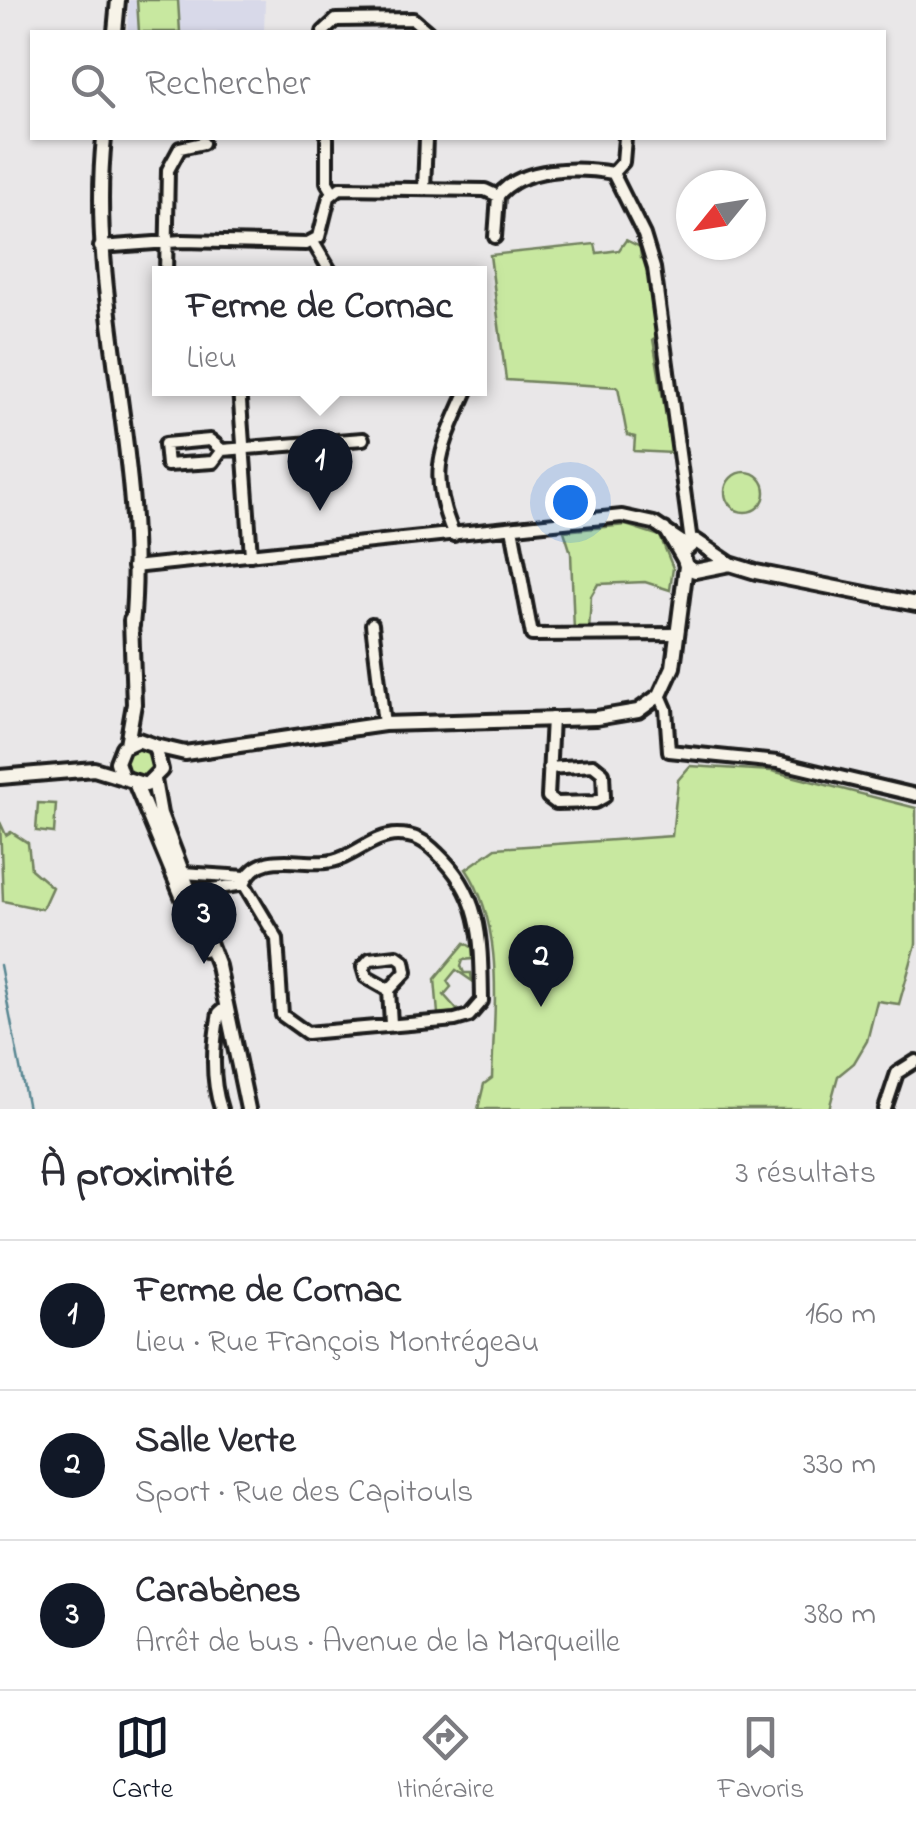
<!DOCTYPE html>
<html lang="fr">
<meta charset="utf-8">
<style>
body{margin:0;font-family:"Indie Flower",sans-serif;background:#f7f7f7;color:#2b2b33}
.compass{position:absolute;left:676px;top:170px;width:90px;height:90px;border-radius:50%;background:#fff;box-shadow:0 2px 8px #0004;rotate:240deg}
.you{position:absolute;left:570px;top:502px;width:35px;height:35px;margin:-25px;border:8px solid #fff;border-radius:50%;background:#1a73e8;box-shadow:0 0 0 15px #1a73e833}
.badge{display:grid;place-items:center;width:65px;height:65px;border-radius:50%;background:#111827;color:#fff;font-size:32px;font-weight:700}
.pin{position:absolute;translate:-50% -82px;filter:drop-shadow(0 2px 5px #0008)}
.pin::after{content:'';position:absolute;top:52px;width:35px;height:30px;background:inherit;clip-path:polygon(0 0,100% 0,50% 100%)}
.popup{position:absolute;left:152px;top:266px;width:335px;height:130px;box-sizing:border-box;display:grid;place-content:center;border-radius:0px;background:#fff;filter:drop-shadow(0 2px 8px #0005);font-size:32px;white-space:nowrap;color:#7c7c81}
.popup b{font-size:38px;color:#2b2b33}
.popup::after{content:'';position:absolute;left:50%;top:100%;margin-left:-20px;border:20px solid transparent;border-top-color:#fff}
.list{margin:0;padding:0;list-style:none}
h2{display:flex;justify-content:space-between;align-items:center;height:130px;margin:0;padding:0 40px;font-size:42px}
h2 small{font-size:32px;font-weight:400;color:#7c7c81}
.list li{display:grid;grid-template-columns:65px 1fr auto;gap:30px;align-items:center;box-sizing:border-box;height:150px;padding:0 40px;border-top:2px solid #e1e1e2}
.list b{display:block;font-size:38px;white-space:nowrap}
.list p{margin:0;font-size:32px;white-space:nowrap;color:#7c7c81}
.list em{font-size:32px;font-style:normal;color:#7c7c81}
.icon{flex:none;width:55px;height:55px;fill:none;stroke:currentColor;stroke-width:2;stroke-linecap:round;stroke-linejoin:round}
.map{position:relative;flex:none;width:916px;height:1109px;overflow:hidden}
.search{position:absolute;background:#fff;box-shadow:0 2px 8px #0004;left:30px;right:30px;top:30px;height:110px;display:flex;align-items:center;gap:25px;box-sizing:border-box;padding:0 35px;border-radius:0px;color:#7c7c81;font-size:38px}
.sheet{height:580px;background:#fff}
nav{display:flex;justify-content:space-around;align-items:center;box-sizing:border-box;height:140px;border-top:2px solid #e1e1e2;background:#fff;font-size:28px;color:#7c7c81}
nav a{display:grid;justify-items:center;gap:5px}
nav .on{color:#111827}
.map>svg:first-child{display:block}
</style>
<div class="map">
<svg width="916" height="1109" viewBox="0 0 916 1109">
<rect width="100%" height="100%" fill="#e9e7e8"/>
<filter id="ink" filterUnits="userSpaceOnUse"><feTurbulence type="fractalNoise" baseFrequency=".01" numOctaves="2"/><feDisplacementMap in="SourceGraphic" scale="20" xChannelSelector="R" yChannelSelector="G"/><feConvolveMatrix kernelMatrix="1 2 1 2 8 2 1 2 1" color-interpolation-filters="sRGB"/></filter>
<g filter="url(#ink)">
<path fill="#d8d9e9" d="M129,0H265L264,32H127Z"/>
<path fill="#c8e8a0" stroke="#72825e" stroke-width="2.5" d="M137,0H178L180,32H139Z
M626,240L640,247L641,258H646L657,337L653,339L672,453L634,451L635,437L627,435L618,387L506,380L490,255L595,244L597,253L619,250Z
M725 492a20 20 0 1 1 40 0a20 20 0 1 1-40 0Z
M626,525L660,536L673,568L670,590L645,582L598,584L591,596L589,631H574L571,553L564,531Z
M125 763a14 14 0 1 1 28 0a14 14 0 1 1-28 0Z
M690,766L772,771L916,808V944L899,1004L877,1001L867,1041L854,1063L838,1076L829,1109H478L484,1084L492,1078C494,1010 505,927 466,869L496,848L672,836L678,780Z
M38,803L56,804L54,833L36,831Z
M0,822L6,835L11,832L28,843L31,869L52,887L42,909L3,901Z
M465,943L473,948V959L463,960L461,966L464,973H471L472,981L456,970L447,981L451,987L444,995L459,1012L438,1014L435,979Z"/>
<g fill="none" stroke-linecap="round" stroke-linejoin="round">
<path stroke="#598792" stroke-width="2.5" d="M0,965L28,1109"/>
<g stroke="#1c1c1c" stroke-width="18">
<path id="minor" d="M323,32L336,20L413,19L428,32
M327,138V182L333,192
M613,173L623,162L625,138
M424,189L426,138
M495,237L498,196
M313,242L332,274
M100,247L182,241L306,244L319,237L329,197L340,188L485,190L498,196C521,166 579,167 613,173L644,235L654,268L691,542
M166,274L168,170L180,148L203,143
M239,388L251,555
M222,450L213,462L167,465L165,444L210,440L222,450L363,439
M512,528L532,635L677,634
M665,529L682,558
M454,535C426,471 442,448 468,388
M133,567L622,516L654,523L687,545
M372,624L384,724
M660,695L666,709L669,751L777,762L916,795
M549,768L593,765L603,773L604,797L595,802L556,803L548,797L552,718
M182,873L246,877
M187,893L244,884C257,849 299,865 326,862C351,860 372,835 397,835C415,835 425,841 437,853C483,896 481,942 482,1001L469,1016L455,1020L307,1033L282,1015L277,939L244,884
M389,990L366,977L363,967L370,959L397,956L404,961L406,972L389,990L391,1024
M221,1109C211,1079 213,1044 219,1013L227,1006
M885,1109L897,1073L916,1061"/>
</g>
<g stroke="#1c1c1c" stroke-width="20">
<path id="tertiary" d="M115,32L118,0
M104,138C87,301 148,462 132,626
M686,566L695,571L730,564
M127,744L134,704L131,620
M155,746L185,753L384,724L596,718L638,711L660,695L673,667L686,566L682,553L696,541L730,564L756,572L916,604
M0,777L94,769L146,785L161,770L155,746L138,740L123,747L117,762L122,777
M154,780L160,814L218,966L248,1109
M136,785L204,949"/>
</g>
<use href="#minor" stroke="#f7f3e8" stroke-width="10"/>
<use href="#tertiary" stroke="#f7f3e8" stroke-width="12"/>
</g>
</g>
</svg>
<svg class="compass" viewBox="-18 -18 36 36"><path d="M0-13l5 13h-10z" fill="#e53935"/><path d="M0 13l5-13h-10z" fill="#7c7c81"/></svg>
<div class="you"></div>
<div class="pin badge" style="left:320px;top:511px">1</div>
<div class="popup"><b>Ferme de Cornac</b>Lieu</div>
<div class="pin badge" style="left:541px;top:1007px">2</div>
<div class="pin badge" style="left:204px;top:964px">3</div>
<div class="search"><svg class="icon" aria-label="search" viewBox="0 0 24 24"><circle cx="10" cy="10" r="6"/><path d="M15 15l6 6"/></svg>Rechercher</div>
</div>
<section class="sheet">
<h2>À proximité<small>3 résultats</small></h2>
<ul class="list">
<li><span class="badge">1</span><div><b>Ferme de Cornac</b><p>Lieu · Rue François Montrégeau</p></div><em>160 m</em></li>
<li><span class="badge">2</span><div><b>Salle Verte</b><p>Sport · Rue des Capitouls</p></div><em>330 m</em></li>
<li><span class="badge">3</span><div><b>Carabènes</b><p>Arrêt de bus · Avenue de la Marqueille</p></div><em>380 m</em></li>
</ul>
</section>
<nav>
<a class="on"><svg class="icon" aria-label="map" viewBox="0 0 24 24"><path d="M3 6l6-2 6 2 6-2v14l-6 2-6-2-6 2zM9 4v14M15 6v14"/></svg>Carte</a>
<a><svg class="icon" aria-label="directions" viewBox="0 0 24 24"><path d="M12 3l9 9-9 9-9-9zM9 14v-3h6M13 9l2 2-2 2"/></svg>Itinéraire</a>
<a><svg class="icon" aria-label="saved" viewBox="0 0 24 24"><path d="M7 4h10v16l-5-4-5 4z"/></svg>Favoris</a>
</nav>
